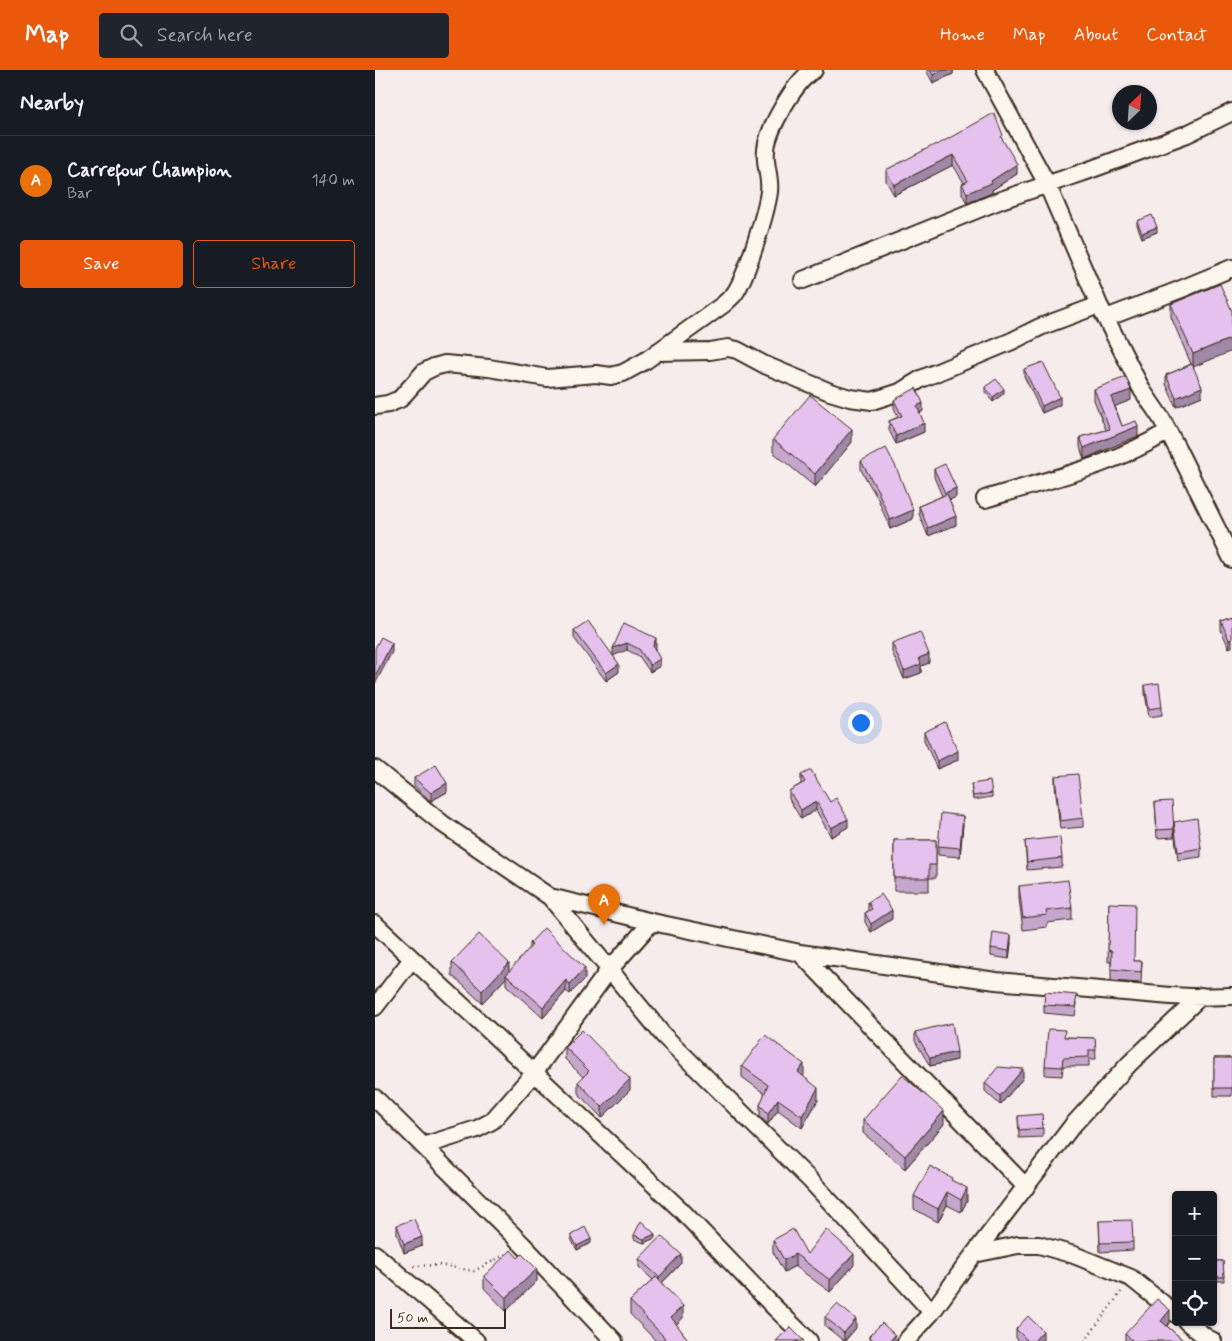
<!DOCTYPE html>
<meta charset="utf-8">
<style>
body{margin:0;font-family:Mynerve,sans-serif;background:#20242c;color:#f1f3f6}
.controls{position:absolute;right:15px;bottom:15px;display:grid;overflow:hidden;border-radius:5px;box-shadow:0 1px 4px #0004}
.controls button{width:45px;height:45px;display:grid;place-items:center;padding:0;border:0;border-bottom:1px solid #363941;background:#171b24;color:#f1f3f6;font:25px sans-serif}
.compass{position:absolute;left:737px;top:15px;width:45px;height:45px;border-radius:50%;background:#171b24;box-shadow:0 1px 4px #0004;rotate:25deg}
.scale{position:absolute;left:15px;bottom:12px;width:116px;box-sizing:border-box;padding-left:5px;border:2px solid #3b2a1e;border-top:0;font-size:14px;line-height:18px;white-space:nowrap;color:#3b2a1e;-webkit-text-stroke:4px #fbf7ec;paint-order:stroke}
.you{position:absolute;left:485px;top:652px;width:18px;height:18px;margin:-12px;border:4px solid #fff;border-radius:50%;background:#1a73e8;box-shadow:0 0 0 8px #1a73e833}
.badge{display:grid;place-items:center;width:32px;height:32px;border-radius:50%;background:#ea580c;color:#fff;font-size:16px;font-weight:700}
.pin{position:absolute;translate:-50% -41px;filter:drop-shadow(0 1px 2px #0008)}
.pin::after{content:'';position:absolute;top:26px;width:18px;height:15px;background:inherit;clip-path:polygon(0 0,100% 0,50% 100%)}
.list{margin:0;padding:0;list-style:none}
h2{display:flex;justify-content:space-between;align-items:center;height:65px;margin:0;padding:0 20px;font-size:21px}
h2 small{font-size:16px;font-weight:400;color:#9ea1a6}
.list li{display:grid;grid-template-columns:32px 1fr auto;gap:15px;align-items:center;box-sizing:border-box;height:90px;padding:0 20px;border-top:1px solid #363941}
.list b{display:block;font-size:19px;white-space:nowrap}
.list p{margin:0;font-size:16px;white-space:nowrap;color:#9ea1a6}
.list em{font-size:16px;font-style:normal;color:#9ea1a6}
.actions{display:flex;gap:10px;padding:15px 20px}
.actions a{flex:1;padding:11px 0;border:1px solid #ea580c;border-radius:5px;text-align:center;font-size:18px;color:#ea580c}
.actions .main{background:#ea580c;color:#fff}
.icon{flex:none;width:28px;height:28px;fill:none;stroke:currentColor;stroke-width:2;stroke-linecap:round;stroke-linejoin:round}
.map{position:relative;flex:none;width:857px;height:1271px;overflow:hidden}
header{display:flex;align-items:center;gap:30px;box-sizing:border-box;height:70px;padding:0 25px;background:#ea580c;color:#fff}
header strong{font-size:24px}
nav{display:flex;gap:28px;margin-inline-start:auto;font-size:18px}
.search{width:350px;height:45px;background:#20242c;display:flex;align-items:center;gap:12px;box-sizing:border-box;padding:0 18px;border-radius:5px;color:#9ea1a6;font-size:19px}
main{display:flex}
aside{flex:1;background:#171b24}
.map>svg:first-child{display:block}
</style>
<header>
<strong>Map</strong>
<div class="search"><svg class="icon" aria-label="search" viewBox="0 0 24 24"><circle cx="10" cy="10" r="6"/><path d="M15 15l6 6"/></svg>Search here</div>
<nav><a>Home</a><a>Map</a><a>About</a><a>Contact</a></nav>
</header>
<main>
<aside>
<h2>Nearby<small></small></h2>
<ul class="list">
<li><span class="badge" style="background:#e8710a">A</span><div><b>Carrefour Champion</b><p>Bar</p></div><em>140 m</em></li>
</ul>
<div class="actions"><a class="main">Save</a><a>Share</a></div>
</aside>
<div class="map">
<svg width="857" height="1271" viewBox="0 0 857 1271">
<rect width="100%" height="100%" fill="#f7ecec"/>
<filter id="ink" filterUnits="userSpaceOnUse"><feTurbulence type="fractalNoise" baseFrequency=".02" numOctaves="2"/><feDisplacementMap in="SourceGraphic" scale="10" xChannelSelector="R" yChannelSelector="G"/><feConvolveMatrix kernelMatrix="1 2 1 2 8 2 1 2 1" color-interpolation-filters="sRGB"/></filter>
<g filter="url(#ink)">
<g fill="none" stroke-linecap="round" stroke-linejoin="round">
<g stroke="#3b2a1e" stroke-width="20">
<path id="minor" d="M610,0L672,114L724,235L767,320L786,348L802,378L857,489
M428,210L626,130L709,102L812,64L857,42
M731,248L804,220L857,198
M282,282L335,281L353,278L362,280L390,295L455,322L475,328L497,331L525,322L546,309L637,271L665,257L724,235
M0,336L13,334L25,329L49,302L59,297L70,294L114,298L172,308L221,304L236,306L248,303L270,291L349,234C353,230 357,227 360,223C372,205 391,143 394,122C396,108 389,94 391,80C392,60 421,9 439,0
M610,429C671,410 739,396 793,361
M0,699L68,754L175,827L277,852L425,883L621,911L796,926L816,927L857,926
M175,827L289,966L436,1111L557,1242
M0,854L305,1139L398,1236L434,1271
M425,883L651,1117
M0,937L37,889
M0,1028L148,1175L239,1271
M48,1076L102,1059L117,1051L159,1003L234,900L277,852
M0,1184L101,1271
M599,1184L643,1175H664L699,1185L756,1208L801,1244
M812,1252L832,1268L838,1271
M531,1271L557,1242L599,1184L697,1056L754,994L826,926"/>
</g>
<path stroke="#3b2a1e" stroke-width="2.5" stroke-dasharray="1 4" stroke-linecap="butt" d="M39,1196L64,1195L99,1201L133,1183
M710,1271L746,1222"/>
<use href="#minor" stroke="#fbf7ec" stroke-width="16"/>
</g>
<path fill="#c5a7cc" stroke="#3b2a1e" d="M552,0H578V4L558,13L552,2Z
M628,71L642,104L617,120V123L592,133L587,124V114L589,113L578,95L519,125L511,111V100L562,75Z
M762,151L782,162L767,168L762,155Z
M845,214L818,297L827,326L801,337L791,314V305L816,294L796,247V234Z
M649,299L685,335L667,343L649,306Z
M610,317L629,323L618,332L610,322Z
M719,319L756,330L740,336L747,356L763,366L709,389L705,377V367L731,360L719,330Z
M519,330L548,341L545,343L549,362L521,374L514,360V351L523,347L519,338Z
M398,369L477,372L440,417L398,382Z
M486,391L538,449L515,459L503,429L486,400Z
M559,399L581,427L574,430L581,455L553,466L544,444V436L567,426L559,407Z
M857,547L854,578L846,560V551Z
M249,553L281,576L280,579L285,596L275,602L264,586L252,580Z
M199,560L244,602L231,611L199,568Z
M517,573L554,593L546,596V603L529,609L517,582Z
M770,615L787,637V645L774,647L770,624Z
M549,662L583,690L562,699L549,670Z
M426,705L455,732L473,757L456,767L441,740L426,749L414,729V721L426,714Z
M680,706L708,748V757L685,759L680,715Z
M39,708L72,722L56,731L39,716Z
M596,714L617,723V727L598,730Z
M780,732L799,759V767L782,768Z
M799,752L826,778V787L803,790L799,760Z
M588,754L585,787L563,785V776Z
M519,770H561V808H554V821H519Z
M650,771L687,788V797L652,800Z
M644,816L697,838V850L672,853V857L648,860L644,829Z
M493,832L517,849L496,862L490,852V843L493,841Z
M734,833L759,891H767L766,913L736,911V892H733Z
M155,873L210,909L195,924L191,921L168,948L131,915V908L107,933L77,905V892L134,902L155,878Z
M636,873L634,889L616,886V878Z
M702,934L700,946L669,943V935Z
M540,962L582,990L555,996L540,971Z
M690,967L720,968L721,989H714V996H688L687,1006L670,1005V996Z
M190,977L255,1020L227,1048L203,1023V1012L208,1007L190,989Z
M839,988H857V1026H839Z
M367,996L429,1005L428,1006L443,1030L427,1058L403,1040L393,1054L385,1047V1035L390,1024L367,1007Z
M648,1008L625,1035L610,1021V1013Z
M643,1046L668,1058V1067L644,1068Z
M488,1050L569,1054L530,1099L488,1063Z
M577,1110L592,1131L586,1142L572,1135L563,1152L539,1139V1126Z
M724,1151L758,1172V1180L725,1182Z
M22,1155L47,1176L29,1183L22,1164Z
M196,1165L216,1173L202,1180L196,1169Z
M259,1165L280,1168L269,1173L259,1169Z
M398,1170L432,1184L479,1195L455,1222L420,1196L409,1202L398,1182Z
M264,1189L306,1193L287,1213L308,1248L301,1254L314,1271H281L255,1244V1231L278,1210L264,1197Z
M838,1191H848L849,1211H838Z
M109,1206L162,1211L131,1241L109,1218Z
M450,1247L481,1258L470,1271H469L450,1256Z
M795,1252L792,1256L809,1271H750V1264Z
M641,1259L668,1270L667,1271H644L641,1268Z
M494,1266L520,1271H494Z"/>
<path fill="#a088a6" stroke="#3b2a1e" d="M568,0H578V4L558,13V5Z
M578,85V95L519,125V115Z
M642,94V104L617,120V123L592,133V123L616,111Z
M782,157V162L767,168V163Z
M857,268V281L818,297V284Z
M827,317V326L801,337V328Z
M629,319V323L618,332V327Z
M756,320V330L736,338V327Z
M685,327V335L667,343V336Z
M548,333V341L542,344V336Z
M549,353V362L521,374V366Z
M763,356V366L709,389V378Z
M477,359V372L440,417V404Z
M581,418V427L570,432V423Z
M538,440V449L515,459V450Z
M581,446V455L553,466V458Z
M281,568V576L278,584V576Z
M857,569V577L854,578V570Z
M17,573V582L0,614V606Z
M252,573V580L238,586V578Z
M554,584V593L546,596V603L529,609V601L544,588Z
M285,589V596L275,602V595Z
M244,594V602L231,611V603Z
M583,681V690L562,699V691Z
M72,713V722L56,731V723Z
M441,731V740L426,749V740Z
M588,746V754L585,787V778Z
M473,749V757L456,767V758Z
M517,840V849L496,862V854Z
M636,865V873L634,889V881Z
M134,893V906L131,905V908L107,933V921Z
M210,898V909L195,924V914Z
M191,910V921L168,948V937Z
M582,982V990L555,996V988Z
M429,994V1005L423,1014V1002Z
M648,999V1008L625,1035V1026Z
M255,1009V1020L227,1048V1037Z
M443,1018V1030L427,1058V1046Z
M403,1029V1040L393,1054V1043Z
M569,1041V1054L530,1099V1086Z
M592,1118V1131L586,1142V1130Z
M572,1122V1135L563,1152V1139Z
M280,1164V1168L269,1173V1169Z
M47,1167V1176L29,1183V1174Z
M216,1169V1173L202,1180V1176Z
M306,1184V1193L284,1216V1207Z
M420,1184V1196L409,1202V1190Z
M479,1184V1195L455,1222V1210Z
M162,1199V1211L131,1241V1228Z
M308,1236V1248L296,1260V1247Z
M795,1240V1252L786,1263V1251Z
M481,1249V1258L469,1271V1263Z
M668,1261V1270L667,1271H659Z
M520,1265V1271H515Z"/>
<path fill="#e5c2ed" stroke="#3b2a1e" d="M555,0H568L558,5Z
M619,43L628,65L626,67L642,94L616,111L617,113L592,123L587,114L593,111L578,85L519,115L511,100L561,74L562,75Z
M777,145L782,157L767,163L762,151Z
M845,214L857,241V268L818,284L796,234Z
M668,292L685,327L667,336L649,299Z
M817,294L827,317L801,328L791,305Z
M751,307L756,320L736,327L747,356L761,351L763,356L709,378L705,367L735,359L719,319Z
M621,309L629,319L618,327L610,317Z
M541,318L548,333L542,336L549,353L521,366L514,351L527,346L519,330Z
M435,325L477,359L440,404L398,369Z
M511,378L521,397L538,440L515,450L503,421L486,391Z
M570,394L581,418L570,423L559,399Z
M572,424L581,446L553,458L544,436Z
M857,547V569L854,570L846,551Z
M213,551L244,594L231,603L199,560Z
M249,553L281,568L278,576L285,589L275,595L264,579L252,573L238,578Z
M545,562L554,584L544,588L546,594L529,601L517,573Z
M6,567L17,573L0,606V578Z
M784,613L787,637L774,639L770,615Z
M570,652L583,681L562,691L549,662Z
M61,695L72,713L56,723L39,708Z
M436,700L455,732L461,728L473,749L456,758L441,731L426,740L414,721L430,712L426,705Z
M703,704L708,748L685,751L680,706Z
M615,711L617,723L598,726L596,714Z
M797,731L799,759L782,760L780,732Z
M566,743L588,746L585,778L563,776Z
M822,748L826,778L803,782L799,752Z
M685,767L687,788L652,792L650,771Z
M519,770H561V795H554V808H519Z
M693,810L697,838L671,841L672,845L648,848L644,816Z
M506,824L517,840L496,854L490,843L497,839L493,832Z
M734,833L760,834L759,891H767L766,902L736,899L737,881L733,880Z
M169,858L210,898L195,914L191,910L168,937L131,905L157,875L155,873Z
M618,862L636,865L634,881L616,878Z
M104,864L134,893L107,921L77,892Z
M670,922L702,925L700,937L669,935Z
M577,953L582,982L555,988L540,962Z
M673,959L690,960L689,967L720,968L721,980H714V987L688,988L687,997L670,996Z
M207,960L255,1009L227,1037L203,1012L214,1001L190,977Z
M390,965L429,994L423,1002L443,1018L427,1046L403,1029L393,1043L385,1035L393,1015L367,996Z
M839,988H857V1018H839Z
M623,997L648,999L625,1026L610,1013Z
M527,1005L569,1041L530,1086L488,1050Z
M667,1044L668,1058L644,1060L643,1046Z
M555,1096L577,1108L576,1110L592,1118L586,1130L572,1122L563,1139L539,1126Z
M39,1149L47,1167L29,1174L22,1155Z
M757,1150L758,1172L725,1173L724,1151Z
M266,1151L280,1164L269,1169L259,1165Z
M210,1157L216,1169L202,1176L196,1165Z
M418,1159L432,1184L451,1159L479,1184L455,1210L420,1184L409,1190L398,1170Z
M286,1166L306,1184L284,1207L264,1189Z
M136,1180L143,1188L147,1184L162,1199L131,1228L109,1206Z
M838,1191H848L849,1207H838Z
M281,1207L308,1236L296,1247L314,1271H286L290,1268L255,1231Z
M782,1229L795,1240L786,1251L809,1271H758L750,1264Z
M462,1234L481,1249L469,1263L450,1247Z
M653,1246L668,1261L659,1271H653L641,1259Z
M507,1253L520,1265L515,1271H499L494,1266Z
M415,1257L429,1271H401Z"/>
</g>
</svg>
<div class="controls">
<button>+</button>
<button>−</button>
<button><svg class="icon" aria-label="locate" viewBox="0 0 24 24"><circle cx="12" cy="12" r="6"/><path d="M12 2v4M12 18v4M2 12h4M18 12h4"/></svg></button>
</div>
<svg class="compass" viewBox="-18 -18 36 36"><path d="M0-13l5 13h-10z" fill="#e53935"/><path d="M0 13l5-13h-10z" fill="#9ea1a6"/></svg>
<div class="scale">50 m</div>
<div class="you"></div>
<div class="pin badge" style="left:229px;top:855px;background:#e8710a">A</div>
</div>
</main>
